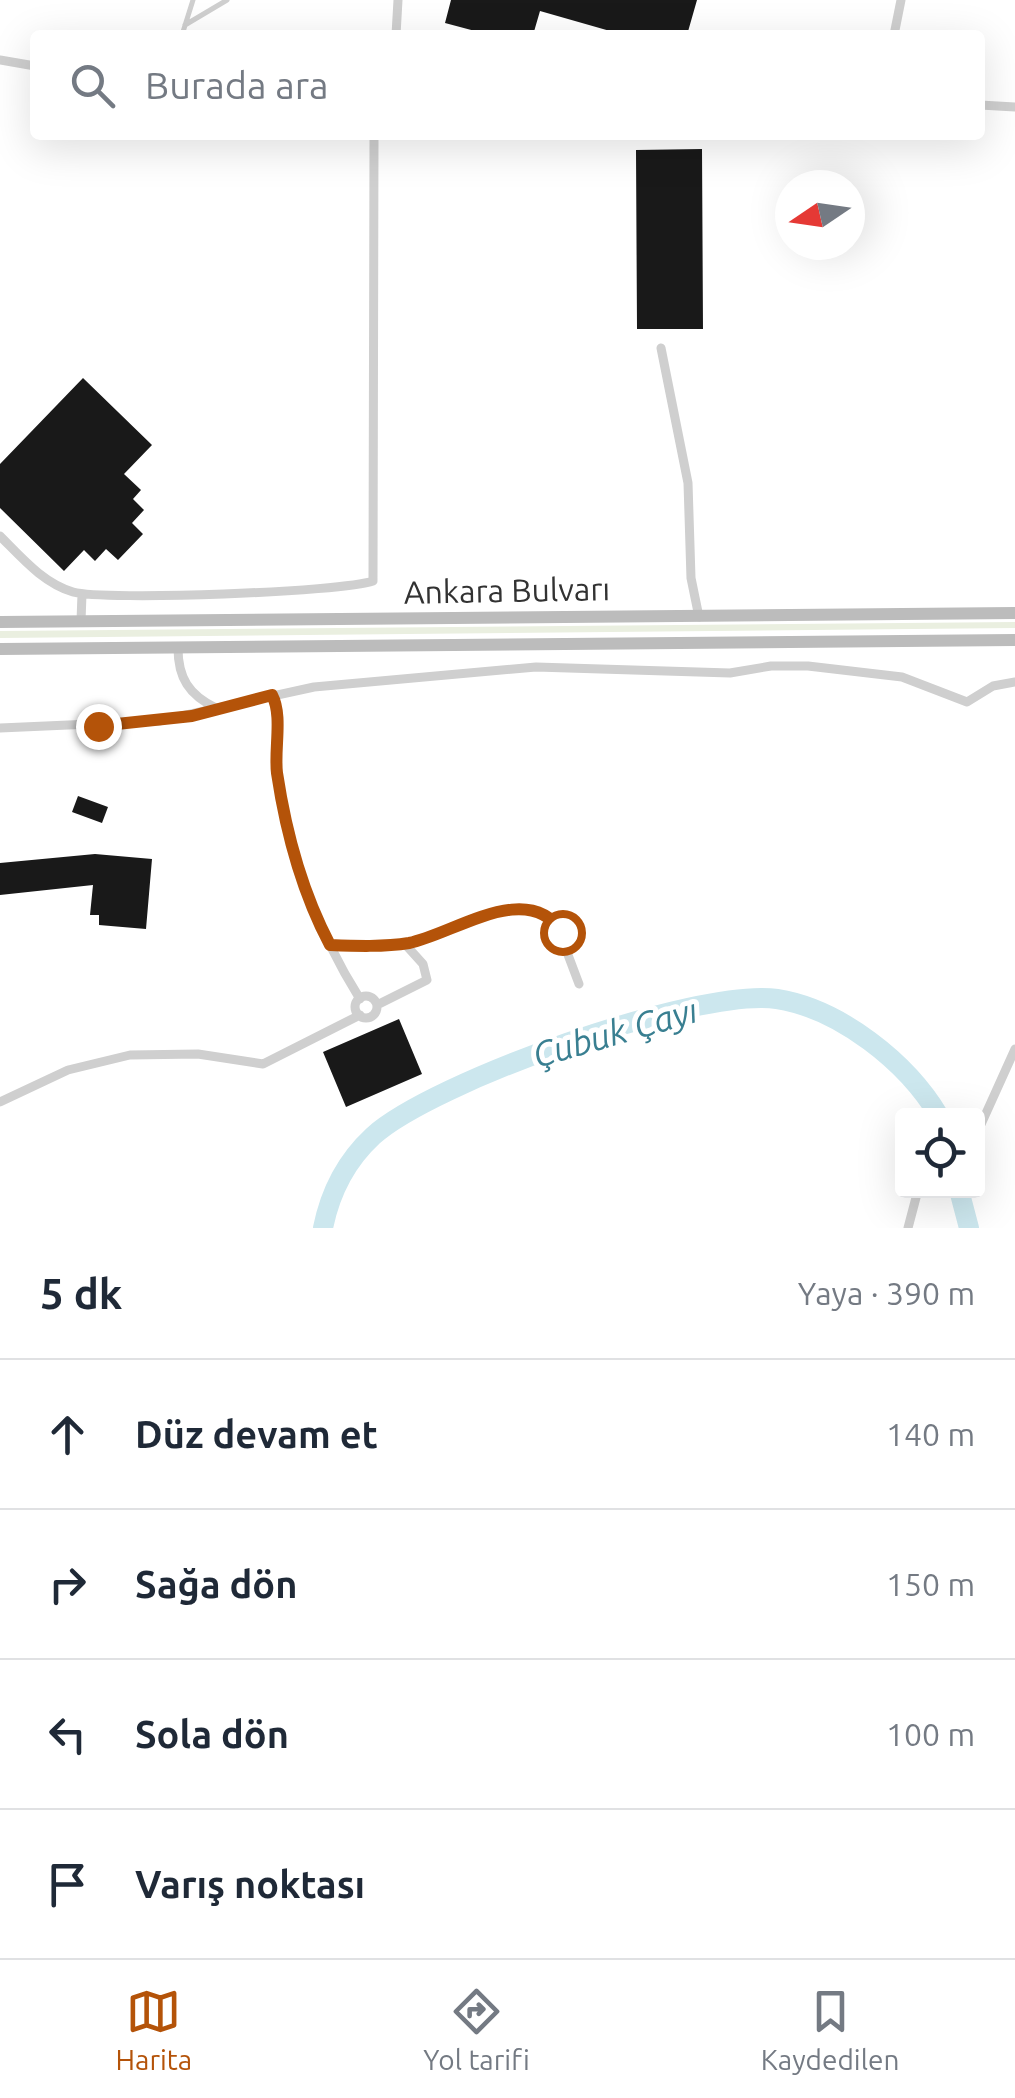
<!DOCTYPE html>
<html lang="tr">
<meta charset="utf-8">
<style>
body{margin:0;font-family:Ubuntu,sans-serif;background:#f6f6f7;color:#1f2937}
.controls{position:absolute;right:30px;bottom:30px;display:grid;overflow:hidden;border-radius:10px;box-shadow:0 10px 40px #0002}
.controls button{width:90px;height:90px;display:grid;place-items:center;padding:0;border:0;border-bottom:2px solid #e0e1e3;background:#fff;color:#1f2937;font:50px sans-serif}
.compass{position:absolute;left:775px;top:170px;width:90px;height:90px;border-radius:50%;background:#fff;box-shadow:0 10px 40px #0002;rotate:257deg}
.stop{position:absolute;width:30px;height:30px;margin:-22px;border:8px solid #b45309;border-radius:50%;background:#fff}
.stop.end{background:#b45309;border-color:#fff;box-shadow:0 2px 10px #0008}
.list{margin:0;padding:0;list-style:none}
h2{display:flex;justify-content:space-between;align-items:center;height:130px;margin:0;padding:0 40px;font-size:42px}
h2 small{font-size:32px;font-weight:400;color:#747a83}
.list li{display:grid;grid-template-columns:65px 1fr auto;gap:30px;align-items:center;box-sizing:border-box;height:150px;padding:0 40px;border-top:2px solid #e0e1e3}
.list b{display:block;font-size:38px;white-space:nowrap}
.list em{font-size:32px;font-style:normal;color:#747a83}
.icon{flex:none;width:55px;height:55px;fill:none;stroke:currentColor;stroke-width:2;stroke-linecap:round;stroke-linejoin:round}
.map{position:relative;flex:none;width:1015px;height:1228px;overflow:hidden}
.search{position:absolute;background:#fff;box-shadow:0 10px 40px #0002;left:30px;right:30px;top:30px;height:110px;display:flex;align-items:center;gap:25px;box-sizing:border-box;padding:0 35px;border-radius:10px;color:#747a83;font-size:38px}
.sheet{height:730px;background:#fff}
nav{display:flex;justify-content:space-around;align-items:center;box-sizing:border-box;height:140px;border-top:2px solid #e0e1e3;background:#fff;font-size:28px;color:#747a83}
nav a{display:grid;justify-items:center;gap:5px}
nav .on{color:#b45309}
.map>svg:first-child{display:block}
</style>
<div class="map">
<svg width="1015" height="1228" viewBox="0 0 1015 1228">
<rect width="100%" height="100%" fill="#fff"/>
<path fill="#eaefe0" d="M1015,622V628L0,638V631Z"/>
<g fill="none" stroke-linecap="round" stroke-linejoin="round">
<path stroke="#cce7ee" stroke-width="20" d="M959,1190L969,1228
M323,1228C330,1193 346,1161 373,1136C432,1082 698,987 777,999C840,1009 907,1062 939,1116"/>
</g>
<path fill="#191919" d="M451,0H697L687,35H624L540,11L533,35H490L445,23Z
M702,149L703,329H637L636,150Z
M83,378L152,445L124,474L141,490L133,499L144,510L132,523L143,534L118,560L106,549L95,561L84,550L64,571L0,508V464Z
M78,796L108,807L102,823L72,812Z
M95,854L152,859L146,929L99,925V915H90L93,885L0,895V863Z
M399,1019L422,1074L346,1107L323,1052Z"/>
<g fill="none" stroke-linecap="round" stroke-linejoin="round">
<path stroke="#cfcfcf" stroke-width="5" d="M185,25L227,0
M182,35L193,0"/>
<path stroke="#cfcfcf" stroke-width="9" d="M396,35L398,0
M894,35L901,0
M0,60L35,66
M980,105L1015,107
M661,348L688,483L691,578L699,617
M0,536C22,558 43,583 73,592C105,601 343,592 373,581L374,135
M81,621L82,594
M178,648C178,678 189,695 216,708
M272,695C283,716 274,749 277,772C289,854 316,929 360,999
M0,728L159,721L314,687L536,667L730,673L771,666H808L902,677L967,702L993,686L1015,682
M330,945C356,946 383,947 409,943C452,935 517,885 556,923L579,984
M355 1007a11 11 0 1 1 22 0a11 11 0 1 1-22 0Z
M377,1005L427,980L423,964L404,943
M0,1102L68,1070L130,1055L198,1054L263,1064L360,1015
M978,1131L1015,1049
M908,1228L918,1190"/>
<path stroke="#bcbcbc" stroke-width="12" d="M0,622L1015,613
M0,649L1015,640"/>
</g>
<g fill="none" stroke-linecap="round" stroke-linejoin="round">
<path stroke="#b45309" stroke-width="12" d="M98,726L192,716L272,695C283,716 274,749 277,773C286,833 302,892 330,945C356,946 384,947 409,943C454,934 527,879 562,932"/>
</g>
<g text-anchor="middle" stroke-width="10" stroke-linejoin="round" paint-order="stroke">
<g font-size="32" fill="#323232" stroke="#fff">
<text transform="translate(507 591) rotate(-1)" y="11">Ankara Bulvarı</text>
</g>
<g font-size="35" font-style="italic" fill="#397f91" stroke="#fff">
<text transform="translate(615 1033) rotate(-16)" y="12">Çubuk Çayı</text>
</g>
</g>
</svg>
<div class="controls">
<button><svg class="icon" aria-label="locate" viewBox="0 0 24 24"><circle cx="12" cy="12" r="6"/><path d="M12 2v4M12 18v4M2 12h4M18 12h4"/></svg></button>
</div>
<svg class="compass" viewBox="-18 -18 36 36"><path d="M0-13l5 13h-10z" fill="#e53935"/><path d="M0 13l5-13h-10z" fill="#747a83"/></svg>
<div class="stop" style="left:562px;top:932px"></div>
<div class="stop end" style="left:98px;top:726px"></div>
<div class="search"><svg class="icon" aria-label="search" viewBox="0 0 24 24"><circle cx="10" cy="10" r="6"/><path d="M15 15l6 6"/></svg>Burada ara</div>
</div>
<section class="sheet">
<h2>5 dk<small>Yaya · 390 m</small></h2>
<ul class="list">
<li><svg class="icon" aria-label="ahead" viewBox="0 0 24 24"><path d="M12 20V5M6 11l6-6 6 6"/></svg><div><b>Düz devam et</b></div><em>140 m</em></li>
<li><svg class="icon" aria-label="right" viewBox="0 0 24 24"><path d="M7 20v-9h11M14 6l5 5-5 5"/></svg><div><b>Sağa dön</b></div><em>150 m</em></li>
<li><svg class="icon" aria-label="left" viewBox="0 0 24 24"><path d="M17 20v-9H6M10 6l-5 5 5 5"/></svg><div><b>Sola dön</b></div><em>100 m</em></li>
<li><svg class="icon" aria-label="arrive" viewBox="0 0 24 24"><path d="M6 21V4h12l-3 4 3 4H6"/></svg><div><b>Varış noktası</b></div></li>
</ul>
</section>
<nav>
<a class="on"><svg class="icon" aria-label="map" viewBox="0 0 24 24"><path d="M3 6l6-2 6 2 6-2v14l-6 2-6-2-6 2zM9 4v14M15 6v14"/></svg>Harita</a>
<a><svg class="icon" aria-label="directions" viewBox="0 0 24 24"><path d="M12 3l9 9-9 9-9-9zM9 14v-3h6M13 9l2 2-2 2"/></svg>Yol tarifi</a>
<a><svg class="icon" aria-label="saved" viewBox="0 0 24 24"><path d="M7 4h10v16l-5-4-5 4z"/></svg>Kaydedilen</a>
</nav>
